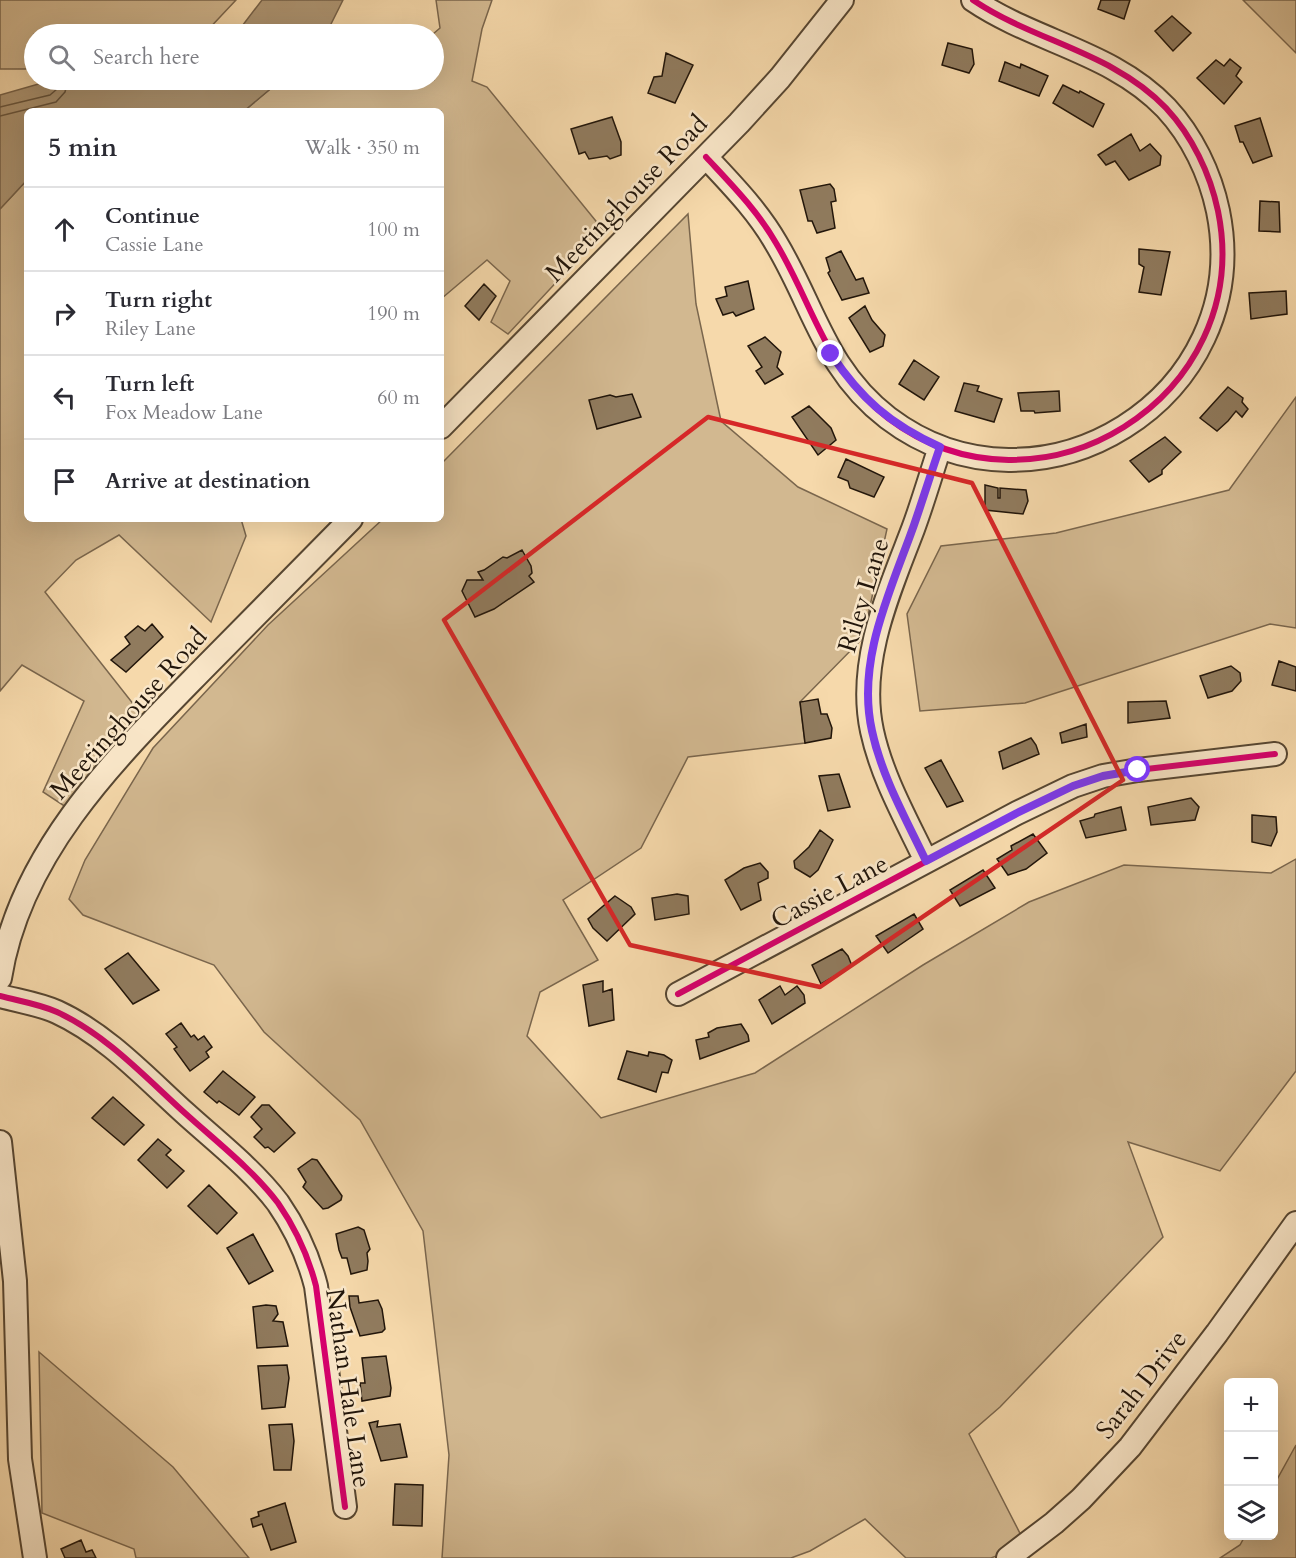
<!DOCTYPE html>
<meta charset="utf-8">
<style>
body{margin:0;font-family:Cardo,serif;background:#f7f7f7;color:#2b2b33}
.controls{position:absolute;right:18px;bottom:18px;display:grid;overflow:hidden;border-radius:9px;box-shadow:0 6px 24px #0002}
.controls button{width:54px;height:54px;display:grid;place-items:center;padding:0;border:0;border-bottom:2px solid #e1e1e2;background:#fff;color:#2b2b33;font:30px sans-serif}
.stop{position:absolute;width:18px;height:18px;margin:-14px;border:4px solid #7c3aed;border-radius:50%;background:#fff}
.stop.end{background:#7c3aed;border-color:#fff;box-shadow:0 2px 6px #0008}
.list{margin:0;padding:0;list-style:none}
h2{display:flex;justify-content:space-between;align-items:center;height:78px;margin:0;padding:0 24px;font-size:26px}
h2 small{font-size:20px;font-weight:400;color:#7c7c81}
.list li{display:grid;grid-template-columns:39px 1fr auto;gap:18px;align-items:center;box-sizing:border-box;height:84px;padding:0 24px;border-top:2px solid #e1e1e2}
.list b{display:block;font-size:22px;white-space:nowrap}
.list p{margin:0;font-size:20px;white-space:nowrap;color:#7c7c81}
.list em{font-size:20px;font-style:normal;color:#7c7c81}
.icon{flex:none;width:33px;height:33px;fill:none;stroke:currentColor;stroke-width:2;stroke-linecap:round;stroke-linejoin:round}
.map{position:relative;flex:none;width:1296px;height:1558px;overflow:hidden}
.search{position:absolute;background:#fff;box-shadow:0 6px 24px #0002;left:24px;top:24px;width:420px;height:66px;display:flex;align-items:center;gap:15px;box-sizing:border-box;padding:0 21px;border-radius:33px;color:#7c7c81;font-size:22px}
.panel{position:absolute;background:#fff;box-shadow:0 6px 24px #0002;left:24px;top:108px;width:420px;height:414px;border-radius:9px}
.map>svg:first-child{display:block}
</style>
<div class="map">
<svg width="1296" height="1558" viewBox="0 0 1296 1558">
<rect width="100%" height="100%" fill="#f6d9ab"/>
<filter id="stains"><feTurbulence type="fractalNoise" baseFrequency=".00333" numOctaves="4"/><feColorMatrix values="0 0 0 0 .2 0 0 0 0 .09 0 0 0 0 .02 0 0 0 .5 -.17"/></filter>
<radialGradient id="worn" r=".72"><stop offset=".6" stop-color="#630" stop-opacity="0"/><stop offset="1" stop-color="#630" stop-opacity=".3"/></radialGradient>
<path fill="#d2b890" stroke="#7a664d" stroke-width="1.5" d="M0,0H236L204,34H34V69H0Z
M436,0H492L482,29L472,81L487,87L604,231L508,334L491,322L510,281L487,260L441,299V111H244L281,80H434L433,34L440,28Z
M1243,0H1296V53Z
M27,180V519H241L246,536L211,622L119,535L76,560L45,592L149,724L75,813L43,792L84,701L22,665L0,691V209Z
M688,214L696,304L721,421L798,487L887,529L863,638L800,702L805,743L688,757L641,848L563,900L598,960L540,992L527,1036L601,1118L755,1073L923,965L1029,902L1124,865L1271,873L1296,859V1071L1220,1171L1128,1142L1163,1237L1000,1407L969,1434L1026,1545L991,1558H906L865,1519L810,1551L791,1558H442L449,1455L423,1231L360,1120L264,1032L214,965L83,915L69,899L85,860L153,748L268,625L383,519H441V464Z
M1296,397V628L1270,624L1025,703L920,711L907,614L941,546L1056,533L1229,490Z
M39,1352L173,1467L249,1558H136L134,1549L42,1513Z
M1296,1445V1558H1220L1240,1545L1245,1536H1274V1485Z"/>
<path fill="#ae9674" stroke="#76624a" stroke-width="1.5" d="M262,0H343L326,34H236Z
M65,80H281L244,111H27V180L0,209V95L49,81Z"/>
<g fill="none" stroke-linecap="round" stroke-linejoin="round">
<path stroke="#68563f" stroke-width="1.5" d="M0,107L50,95L57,89L59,80
M0,116L56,102L65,92L68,80"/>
</g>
<path fill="#907b5e" stroke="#21150a" stroke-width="1.5" d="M1101,0H1130L1124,19L1098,9Z
M1172,16L1191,33L1173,51L1155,31Z
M948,43L972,49L974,64L969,73L942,65Z
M666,53L693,65L675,103L648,93L654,77L662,76Z
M1230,59L1241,68L1236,76L1242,82L1224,104L1197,78L1216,60L1224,66Z
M1005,62L1020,68L1021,64L1048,76L1039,96L999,81Z
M1063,85L1079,93L1080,91L1104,104L1093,127L1053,103Z
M612,117L621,142V155L610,159L607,156L589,159L585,152L579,154L571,129Z
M1260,118L1272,156L1253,163L1243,142H1240L1235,126Z
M1131,134L1140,151L1150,144L1161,156L1160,165L1129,180L1115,161L1106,165L1098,155Z
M830,184L834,189L836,201L831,202L835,228L817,233L812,221H808L800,190Z
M1260,201L1279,202L1280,232L1259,231Z
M1139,249L1170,252L1161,295L1139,292L1144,267L1139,264Z
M841,251L856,280L863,278L869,293L842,300L828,273L830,271L826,258Z
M748,281L754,309L736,316L733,312L723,315L716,299L727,296L725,287Z
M484,284L496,296L479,320L465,306Z
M1286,291L1287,314L1251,319L1249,293Z
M865,306L872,320L885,335L883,346L870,352L849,318Z
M765,337L781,352L777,367L783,374L765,384L756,371L762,367L748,346Z
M914,360L939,377L924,400L899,384Z
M964,383L979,386L977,391L1002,399L994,422L955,411Z
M1228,387L1243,398L1242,402L1248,409L1242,417L1236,411L1228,421L1217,431L1200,418Z
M1059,391L1060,411L1035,413L1034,411H1021L1018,393Z
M632,394L641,417L597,429L589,400L610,395L616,397Z
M809,406L831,428L836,440L818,455L792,417Z
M1165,437L1181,452L1162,470V474L1149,482L1130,461Z
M846,459L884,477L874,497L850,488L848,481L838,477Z
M985,485L998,488V498H1000V488L1026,490L1028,501L1023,514L985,510Z
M522,550L531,566L532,573L529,576L534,582L494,609L475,617L462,591L467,580H483L478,572L484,570L503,557L507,558Z
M152,624L163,637L126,672L111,660L130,644L125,637L138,626L145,631Z
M1279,661L1296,667V691L1272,685Z
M1231,666L1240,673L1241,681L1232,691L1208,698L1200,676Z
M818,699L821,714H827L832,728L831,738L805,743L800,702Z
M1166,701L1170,718L1128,723V702Z
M1086,724L1087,737L1062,743L1060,733Z
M1031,738L1036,745L1039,754L1003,769L999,752Z
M941,760L963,801L947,807L925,768Z
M839,774L850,807L828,811L819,776Z
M1191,798L1199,807L1195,820L1151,825L1148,807Z
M1121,807L1126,830L1086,838L1080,821L1094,817L1095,814Z
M1252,815L1276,817L1277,832L1271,846L1252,842Z
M820,830L833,840L818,870L810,877L795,868L794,861L809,847Z
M1033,834L1047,853L1026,869L1008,875L997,859L1012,850L1011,846Z
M760,863L768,872V878L758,883L761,900L741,910L725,880L744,868Z
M983,870L995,888L960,906L950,890Z
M677,894L688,896L689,914L655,920L652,898Z
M615,896L631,907L635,914L607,941L593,928L588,919Z
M914,914L923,929L888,953L876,936Z
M842,949L848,956L852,966L821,984L812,965Z
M128,953L159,990L133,1004L105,969Z
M603,981V992L612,989L614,1020L589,1026L583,985Z
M780,986L785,995L797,986L804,995L805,1003L772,1024L759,1000Z
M181,1023L191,1037L194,1035L198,1040L204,1036L212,1047L206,1052L209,1057L190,1071L174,1049L177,1047L166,1034Z
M741,1024L748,1035L749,1041L700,1059L696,1040L709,1037L708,1033L717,1028Z
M627,1051L648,1056L649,1052L664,1055L672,1060L668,1073L662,1072L656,1092L618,1079Z
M223,1071L255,1097L239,1115L219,1101L217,1103L204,1092Z
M113,1097L144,1125L124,1145L92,1118Z
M262,1105H269L295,1133L274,1152L268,1147L265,1148L254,1137L262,1129L251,1117Z
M158,1139L171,1150L166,1155L184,1171L167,1188L138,1160Z
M312,1159L317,1160L342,1196L341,1200L328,1208L323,1209L303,1187L306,1182L298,1169Z
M209,1185L237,1213L217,1234L188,1206Z
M358,1227L364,1230L370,1249L367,1253L368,1261L367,1270L351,1274L347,1258H342L339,1250L336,1234Z
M253,1234L273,1271L249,1284L227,1248Z
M349,1296H358L359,1303L378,1300L382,1309L385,1329L382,1332L360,1336L350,1307Z
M266,1305L276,1306L278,1314L273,1321L283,1322L288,1346L257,1348L253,1307Z
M386,1356L391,1388L390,1396L362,1401L360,1383H365L362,1358Z
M287,1365L289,1378L285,1407L262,1409L258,1366Z
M378,1421L377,1427L400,1424L407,1457L381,1461L369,1423Z
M292,1424L294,1441L291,1470H274L269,1425Z
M395,1484L423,1485L422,1526L393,1525Z
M285,1503L296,1542L271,1550L262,1524L253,1527L251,1519L259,1516L258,1512Z
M81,1540L86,1552L92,1550L96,1558H65L61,1549Z"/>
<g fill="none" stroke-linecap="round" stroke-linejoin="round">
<g stroke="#564632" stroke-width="26">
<path id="minor" d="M706,157C731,184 757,210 776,243C814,306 825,370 888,418C1039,532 1256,397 1218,211C1210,173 1192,136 1166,108C1113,52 1035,42 973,0
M441,427L739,123L780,78L842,0
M926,861C906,819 882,777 872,731C857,662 889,592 913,529C923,502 931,474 940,447
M0,978C20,851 118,756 204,668C253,619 302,569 351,519
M678,994L1017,813L1073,786L1103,776L1138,770L1275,754
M0,996C19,1001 39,1004 57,1012C107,1035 146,1078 186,1114C217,1142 253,1170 278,1203C296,1229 308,1255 316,1286L345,1507
M0,1142L15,1281L20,1459L35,1558
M1008,1558L1054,1523L1081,1499L1130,1447L1217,1333L1296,1223"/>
</g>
<use href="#minor" stroke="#f9e6c8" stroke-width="22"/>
<g stroke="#f9e6c8" stroke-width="10">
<path id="cycleway" d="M706,157C731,184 757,210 776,243C814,306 825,370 888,418C1039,532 1256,397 1218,211C1210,173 1192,136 1166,108C1113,52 1035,42 973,0
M678,994L1017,813L1073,786L1103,776L1138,770L1275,754
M0,996C19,1001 39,1004 57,1012C107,1035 146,1078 186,1114C217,1142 253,1170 278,1203C296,1229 308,1255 316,1286L345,1507"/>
</g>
<use href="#cycleway" stroke="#d6006c" stroke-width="6"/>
</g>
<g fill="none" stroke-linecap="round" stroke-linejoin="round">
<path stroke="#7c3aed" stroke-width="8" d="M831,354C861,399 890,424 940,447C931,473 923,499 914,525C891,590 856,660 872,731C882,777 906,819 926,861L1017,813L1073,786L1103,776L1138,770"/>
</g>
<path fill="none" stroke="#d62828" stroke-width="4.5" stroke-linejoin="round" d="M708,417L972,483L1123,780L820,987L630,945L444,620Z"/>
<g text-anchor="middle" stroke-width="5" stroke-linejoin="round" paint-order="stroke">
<g font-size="26" fill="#21150a" stroke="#f9e6c8">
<text transform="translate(626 198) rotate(-46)" y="9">Meetinghouse Road</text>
<text transform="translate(863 595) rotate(-73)" y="9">Riley Lane</text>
<text transform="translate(128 713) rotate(-48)" y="9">Meetinghouse Road</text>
<text transform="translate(829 891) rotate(-28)" y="9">Cassie Lane</text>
<text transform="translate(1141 1384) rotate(-52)" y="9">Sarah Drive</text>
<text transform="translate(349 1388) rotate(82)" y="9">Nathan Hale Lane</text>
</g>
</g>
<rect width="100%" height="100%" filter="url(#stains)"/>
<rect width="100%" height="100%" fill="url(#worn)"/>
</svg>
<div class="controls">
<button>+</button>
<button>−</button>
<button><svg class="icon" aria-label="layers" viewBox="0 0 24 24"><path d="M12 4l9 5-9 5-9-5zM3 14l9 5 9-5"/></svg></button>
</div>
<div class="stop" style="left:1138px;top:770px"></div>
<div class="stop end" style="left:831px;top:354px"></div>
<div class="search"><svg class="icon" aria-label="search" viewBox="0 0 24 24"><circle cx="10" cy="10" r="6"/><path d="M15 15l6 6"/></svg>Search here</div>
<section class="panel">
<h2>5 min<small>Walk · 350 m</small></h2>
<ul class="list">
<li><svg class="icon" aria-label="ahead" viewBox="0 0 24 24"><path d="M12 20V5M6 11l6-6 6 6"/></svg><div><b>Continue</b><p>Cassie Lane</p></div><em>100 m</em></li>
<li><svg class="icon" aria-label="right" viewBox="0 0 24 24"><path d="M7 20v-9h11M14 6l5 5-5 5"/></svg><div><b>Turn right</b><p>Riley Lane</p></div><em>190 m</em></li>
<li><svg class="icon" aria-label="left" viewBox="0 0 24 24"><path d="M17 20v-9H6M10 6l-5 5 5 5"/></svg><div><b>Turn left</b><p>Fox Meadow Lane</p></div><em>60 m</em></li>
<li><svg class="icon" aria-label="arrive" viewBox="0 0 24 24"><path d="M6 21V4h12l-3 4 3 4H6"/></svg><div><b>Arrive at destination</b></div></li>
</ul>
</section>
</div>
